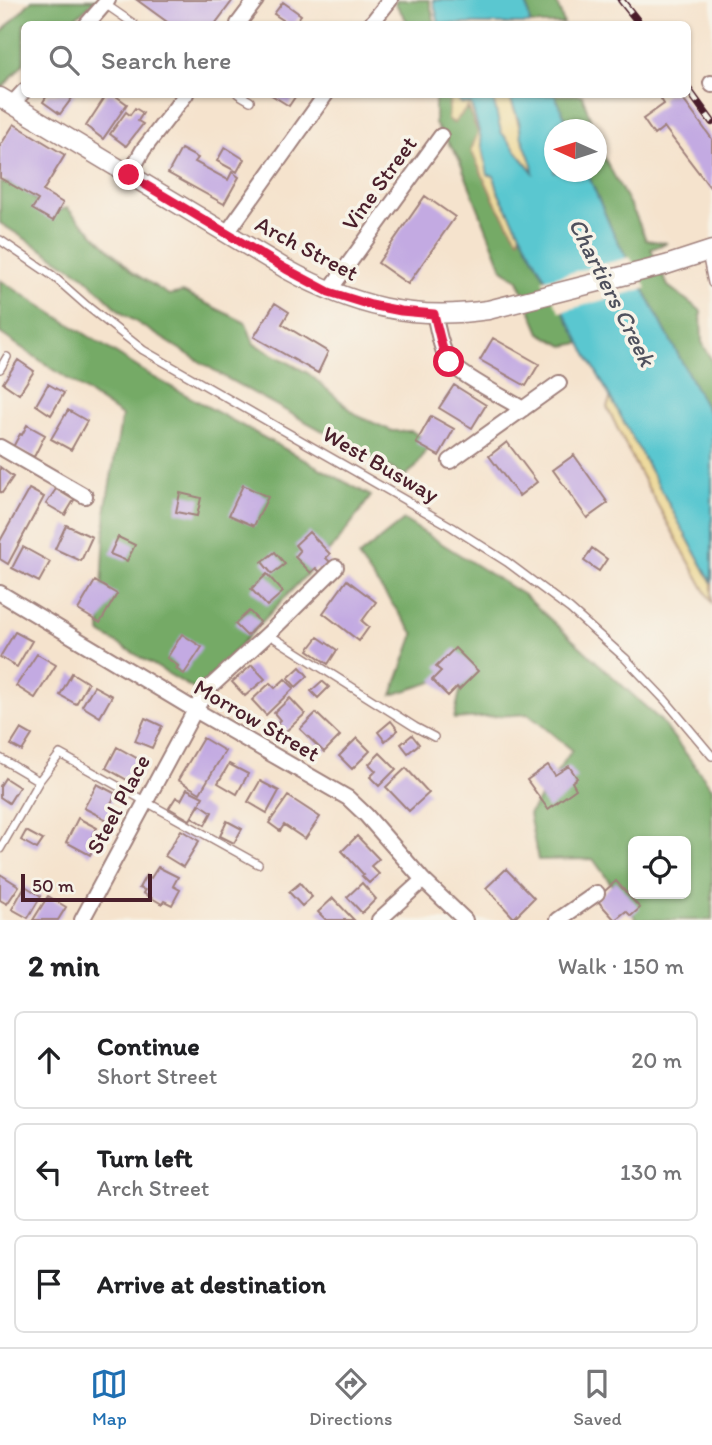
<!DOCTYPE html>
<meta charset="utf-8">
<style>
body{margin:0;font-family:Itim,sans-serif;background:#f6f6f6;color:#202124}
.controls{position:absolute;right:21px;bottom:21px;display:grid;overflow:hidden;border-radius:10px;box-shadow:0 2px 5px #0004}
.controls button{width:63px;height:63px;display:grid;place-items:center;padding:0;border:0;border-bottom:2px solid #e0e0e0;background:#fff;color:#202124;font:35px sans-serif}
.compass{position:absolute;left:544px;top:119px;width:63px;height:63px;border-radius:50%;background:#fff;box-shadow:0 2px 5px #0004;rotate:273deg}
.scale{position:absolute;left:21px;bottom:18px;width:131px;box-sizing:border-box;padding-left:7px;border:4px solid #4a1f2b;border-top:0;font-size:19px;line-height:24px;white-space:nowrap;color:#4a1f2b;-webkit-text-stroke:5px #f7f3e8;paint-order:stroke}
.stop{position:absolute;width:21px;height:21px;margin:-16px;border:5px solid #e11d48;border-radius:50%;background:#fff}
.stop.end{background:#e11d48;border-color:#fff;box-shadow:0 2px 7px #0008}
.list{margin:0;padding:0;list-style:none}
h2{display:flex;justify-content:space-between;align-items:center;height:91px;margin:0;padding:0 28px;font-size:30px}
h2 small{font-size:23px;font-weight:400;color:#757577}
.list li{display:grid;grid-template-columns:46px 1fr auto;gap:21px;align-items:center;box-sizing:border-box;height:98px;margin:0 14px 14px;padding:0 14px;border:2px solid #e0e0e0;border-radius:10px}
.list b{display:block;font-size:26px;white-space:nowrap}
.list p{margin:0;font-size:23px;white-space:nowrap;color:#757577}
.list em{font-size:23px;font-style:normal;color:#757577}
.icon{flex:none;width:38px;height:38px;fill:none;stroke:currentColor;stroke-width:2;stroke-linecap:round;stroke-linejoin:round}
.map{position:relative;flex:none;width:712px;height:920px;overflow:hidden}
.search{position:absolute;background:#fff;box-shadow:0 2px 5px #0004;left:21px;right:21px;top:21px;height:77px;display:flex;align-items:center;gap:18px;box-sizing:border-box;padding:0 24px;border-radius:10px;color:#757577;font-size:26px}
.sheet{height:427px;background:#fff}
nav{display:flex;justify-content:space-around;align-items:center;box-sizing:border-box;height:98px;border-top:2px solid #e0e0e0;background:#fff;font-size:19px;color:#757577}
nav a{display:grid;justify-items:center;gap:4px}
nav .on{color:#1f6fb2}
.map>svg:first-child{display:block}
</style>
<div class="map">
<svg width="712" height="920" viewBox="0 0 712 920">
<rect width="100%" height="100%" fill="#f7f3e8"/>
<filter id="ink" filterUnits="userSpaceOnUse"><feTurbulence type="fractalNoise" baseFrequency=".0143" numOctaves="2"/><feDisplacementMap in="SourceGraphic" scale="14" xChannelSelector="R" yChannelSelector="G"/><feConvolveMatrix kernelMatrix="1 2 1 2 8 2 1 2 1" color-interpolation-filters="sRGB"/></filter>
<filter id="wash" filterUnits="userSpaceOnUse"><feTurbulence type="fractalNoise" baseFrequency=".00686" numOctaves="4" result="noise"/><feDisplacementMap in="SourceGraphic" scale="28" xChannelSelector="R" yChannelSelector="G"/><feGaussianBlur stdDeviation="1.57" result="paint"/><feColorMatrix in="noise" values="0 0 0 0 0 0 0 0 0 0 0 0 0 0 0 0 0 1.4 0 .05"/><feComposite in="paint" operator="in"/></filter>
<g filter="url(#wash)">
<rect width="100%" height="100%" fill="#f5e3cd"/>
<path fill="#74aa66" stroke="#5f6448" stroke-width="2" fill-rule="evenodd" d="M32,0H96L68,24H24V63L3,87L0,86V34Z
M397,0H429L435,24H409L395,3Z
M526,0H556L564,24H530Z
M435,95H450L448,118L453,123L467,107L478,132L487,184L494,200L518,238L521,234L581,343L564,346L540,333L518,280L502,268L458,157L435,124Z
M555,95H582L594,129H570Z
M597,140L599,148L636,216L646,240L667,243L651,249L668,286L701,311L702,342L712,361V419L611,228L587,172H596Z
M0,182L20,186L50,213L67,208L134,273L169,295L183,292L246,323L254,344L308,373L358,416L392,431H412L430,444L416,467L405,476L228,379L123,314L84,276L0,223Z
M0,280L153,377L371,496L339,540L197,691L100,633L106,506L122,416L0,333Z
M404,520L524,595L661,721L712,788V920H637L593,859L538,860L529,814L572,750L528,714L454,719L464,672L392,695L414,634L358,557ZM633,841H686V894H633Z"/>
<path fill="#eeda9e" stroke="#9c7c64" stroke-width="2" d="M450,95H458L460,103L471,104L480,134L484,159L494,176L499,194L521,234L518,239L494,200L471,150L478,132L468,107L454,123L448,119Z
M492,95H509C514,108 518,120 521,134C525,147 532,159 534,173L501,132Z
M611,397L712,583V603L636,466L607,407Z"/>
<path fill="#5ac7d0" stroke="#52737e" stroke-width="2" d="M433,0H526L530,24H439Z
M458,95H492L501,132L533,172L532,164L521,135L519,121L509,95H555L570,129L554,130V172H587L611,228L712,419V583L499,194L494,176L488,175L480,134L471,104L460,103Z"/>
<path fill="#f5e3cd" d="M630,257L647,288L560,312L542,280Z"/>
<g id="blocks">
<path fill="#c3aae2" d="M137,0H233L215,24H170Z
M283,2L301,15L294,24H289L274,14Z
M48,94H75L60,114L43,102Z
M107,94H113L127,104L103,139L86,126Z
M270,94H297L289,106Z
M667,94H679L712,139V190L664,127L654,135L643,119L664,104L661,99Z
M135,108L143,113L138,121L143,124L126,146L110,134L126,112L130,115Z
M14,124L65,155L43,191L63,203L53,221L32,209L38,200L0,178V146Z
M225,147L244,159L237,172L217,161Z
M181,149L198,158L195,162L228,180L232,172L239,177L224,204L168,173Z
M425,196L455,217L408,284L378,263Z
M275,303L289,312L282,324L328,352L318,373L254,337Z
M493,338L539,364L526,386L480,360Z
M18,360L34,371L19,394L3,383Z
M48,384L64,393L51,415L36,405Z
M454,385L486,405L472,428L439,408Z
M68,410L87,421L71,450L51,439Z
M431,416L454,429L439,456L416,443Z
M27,425L45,435L34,457L13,447L20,434L22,435Z
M507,442L537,482L519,496L489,456Z
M574,455L608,503L587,518L553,470Z
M0,467L13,477L2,493L0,492Z
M243,485L268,497L254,526L229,515Z
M29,489L44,497L8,564L0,559V541Z
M56,489L74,500L65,515L46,504Z
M180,493L201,498L197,516L176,512Z
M66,525L92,537L81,561L55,549Z
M309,532L330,554L326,558L330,562L320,572L316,568L311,573L295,557L300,551L295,545Z
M118,537L135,545L127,561L110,554Z
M23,547L50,562L39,582L12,568Z
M592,548L607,559L599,571L584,561Z
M275,552L285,564L272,574L262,562Z
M267,574L283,592L267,606L251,589Z
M347,580L376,602L362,621L369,627L359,641L323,613Z
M95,581L117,594L100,623L78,610Z
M249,611L260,622L247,636L235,624Z
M15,632L32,641L17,667L0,657Z
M182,634L202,647L184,674L176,669L178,666L167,658Z
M318,637L337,650L328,664L308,650Z
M455,648L478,671L459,690L457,687L448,696L432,680L441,671L436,667Z
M37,654L56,665L35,698L16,686Z
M252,665L265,679L245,696L232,682Z
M300,667L308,676L296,687L288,678Z
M72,673L88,683L76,704L60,695Z
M285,679L294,688L266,715L252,700L270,683L275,688Z
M322,681L329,687L318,698L311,691Z
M94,686L112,696L100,717L82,706Z
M290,698L305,714L285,732L277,723L280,720L274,713Z
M316,713L340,736L324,752L300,729Z
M145,718L162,726L152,748L135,741Z
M391,721L398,730L385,741L378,732Z
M21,729L32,735L22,751L11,745Z
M412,735L419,744L408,753L401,744Z
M203,738L225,751L200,793L178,780Z
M357,738L370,751L352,769L339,756Z
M117,747L147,764L136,785L106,768Z
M380,753L396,769L379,786L370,777L376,771L369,764Z
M229,764L248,774L237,794L218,783Z
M548,765L555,775L569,766L577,778L572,782L576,789L548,809L527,780Z
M406,768L429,793L409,811L386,787Z
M5,778L19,787L9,803L0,797V786Z
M260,781L279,791L267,813L248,802Z
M97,784L116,794L110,805L116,808L109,821L84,808Z
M187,789L203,797L190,820L169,808L176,797L181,800Z
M288,796L320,817L305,839L284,825L280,831L269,823Z
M200,804L212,812L205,825L192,817Z
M78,818L97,828L90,841L96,844L90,855L66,842Z
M227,821L242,829L234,843L220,836Z
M181,830L199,841L183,867L165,856Z
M26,831L43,840L37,849L21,840Z
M357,836L379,859L371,866L379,874L369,883L362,876L364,875L342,851Z
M158,867L178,877L173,886L180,890L172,905L164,901L162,904L143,893L145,890L139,888L146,875L151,878Z
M506,869L534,898L514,918L486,888Z
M0,874L19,886L7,904L0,900Z
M616,881L640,908L631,916L626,911L615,920L596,899Z
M300,883L312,897L302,906L289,892Z
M362,883L376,899L362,913L347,897Z
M25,886L41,896L28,918L12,909Z
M48,896L66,907L58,920H33Z
M333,898L354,920H326L318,912Z"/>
</g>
</g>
<g filter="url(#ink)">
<use href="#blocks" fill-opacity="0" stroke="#a0817c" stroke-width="2"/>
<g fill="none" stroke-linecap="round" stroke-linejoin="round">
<g stroke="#a0817c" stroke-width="10">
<path id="service" d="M105,4L134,24
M238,94L250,101
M0,240L53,276L87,306L143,350L452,527L507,562L570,609L625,658L665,700L712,756
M706,253L712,283
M0,369L7,357
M268,634L415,727L434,737
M0,758L39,781
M0,849L39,781L60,754L258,864"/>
</g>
<g stroke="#a0817c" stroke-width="18">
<path id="minor" d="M87,24L108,0
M238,24L256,0
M371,24L390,0
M711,83L712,85
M12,104L24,91
M129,175L143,150L186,94
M227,233L326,94
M329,291L441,136
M434,314C438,329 440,348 449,361C459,375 507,399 523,409
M0,447L85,496
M450,461L559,383
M0,593L195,710L348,798L366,815L423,880L465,920
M82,920L195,710L208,689L268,634L336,567
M379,920L423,880
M558,920L597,893"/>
</g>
<g stroke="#a0817c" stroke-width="21">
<path id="tertiary" d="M0,97L286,269C353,306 412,321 488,310L666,265L712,250"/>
</g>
<use href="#service" stroke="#fff" stroke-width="7"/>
<use href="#minor" stroke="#fff" stroke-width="14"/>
<use href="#tertiary" stroke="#fff" stroke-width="18"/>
<g stroke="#4a1f2b" stroke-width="8">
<path id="rail" d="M621,0L640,24
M688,89L712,122"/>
</g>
<use href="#rail" stroke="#f7f3e8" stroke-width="5" stroke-dasharray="16" stroke-linecap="butt"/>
</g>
</g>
<g fill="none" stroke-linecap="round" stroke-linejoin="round" filter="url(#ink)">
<path stroke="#e11d48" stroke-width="9" d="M129,175L286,269L329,292L371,305L401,311L434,314L442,346L449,362"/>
</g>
<g text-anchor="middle" stroke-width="7" stroke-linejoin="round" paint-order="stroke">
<g font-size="23" fill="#4a1f2b" stroke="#f7f3e8">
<text transform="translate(379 183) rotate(-54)" y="8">Vine Street</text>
<text transform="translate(307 248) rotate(28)" y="8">Arch Street</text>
<text transform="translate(381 464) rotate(30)" y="8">West Busway</text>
<text transform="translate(257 720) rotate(30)" y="8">Morrow Street</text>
<text transform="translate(118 804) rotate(-62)" y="8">Steel Place</text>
</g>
<g font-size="24" font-style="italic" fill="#4f515d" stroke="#f7f3e8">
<text transform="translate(612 292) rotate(63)" y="8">Chartiers Creek</text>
</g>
</g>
</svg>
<div class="controls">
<button><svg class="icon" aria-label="locate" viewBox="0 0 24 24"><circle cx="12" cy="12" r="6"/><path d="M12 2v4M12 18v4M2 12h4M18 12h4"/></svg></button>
</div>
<svg class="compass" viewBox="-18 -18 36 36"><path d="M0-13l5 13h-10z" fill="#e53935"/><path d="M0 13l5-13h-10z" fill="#757577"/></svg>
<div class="scale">50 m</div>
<div class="stop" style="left:449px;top:362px"></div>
<div class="stop end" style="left:129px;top:175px"></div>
<div class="search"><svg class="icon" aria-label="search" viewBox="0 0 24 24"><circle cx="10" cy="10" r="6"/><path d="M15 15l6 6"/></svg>Search here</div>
</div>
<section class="sheet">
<h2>2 min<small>Walk · 150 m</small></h2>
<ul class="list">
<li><svg class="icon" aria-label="ahead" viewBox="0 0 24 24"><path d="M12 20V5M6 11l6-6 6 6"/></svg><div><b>Continue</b><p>Short Street</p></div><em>20 m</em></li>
<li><svg class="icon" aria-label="left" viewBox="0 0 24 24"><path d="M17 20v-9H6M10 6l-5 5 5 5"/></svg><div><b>Turn left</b><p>Arch Street</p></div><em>130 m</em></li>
<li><svg class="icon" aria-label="arrive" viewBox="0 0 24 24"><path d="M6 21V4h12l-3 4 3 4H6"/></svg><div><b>Arrive at destination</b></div></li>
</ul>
</section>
<nav>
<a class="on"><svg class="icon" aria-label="map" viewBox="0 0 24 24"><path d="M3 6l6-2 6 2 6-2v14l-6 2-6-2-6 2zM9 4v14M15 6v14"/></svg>Map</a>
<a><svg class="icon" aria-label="directions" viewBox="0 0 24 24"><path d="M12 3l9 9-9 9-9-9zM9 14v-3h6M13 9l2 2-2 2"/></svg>Directions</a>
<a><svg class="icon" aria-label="saved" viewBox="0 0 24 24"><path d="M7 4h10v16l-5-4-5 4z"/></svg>Saved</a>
</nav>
